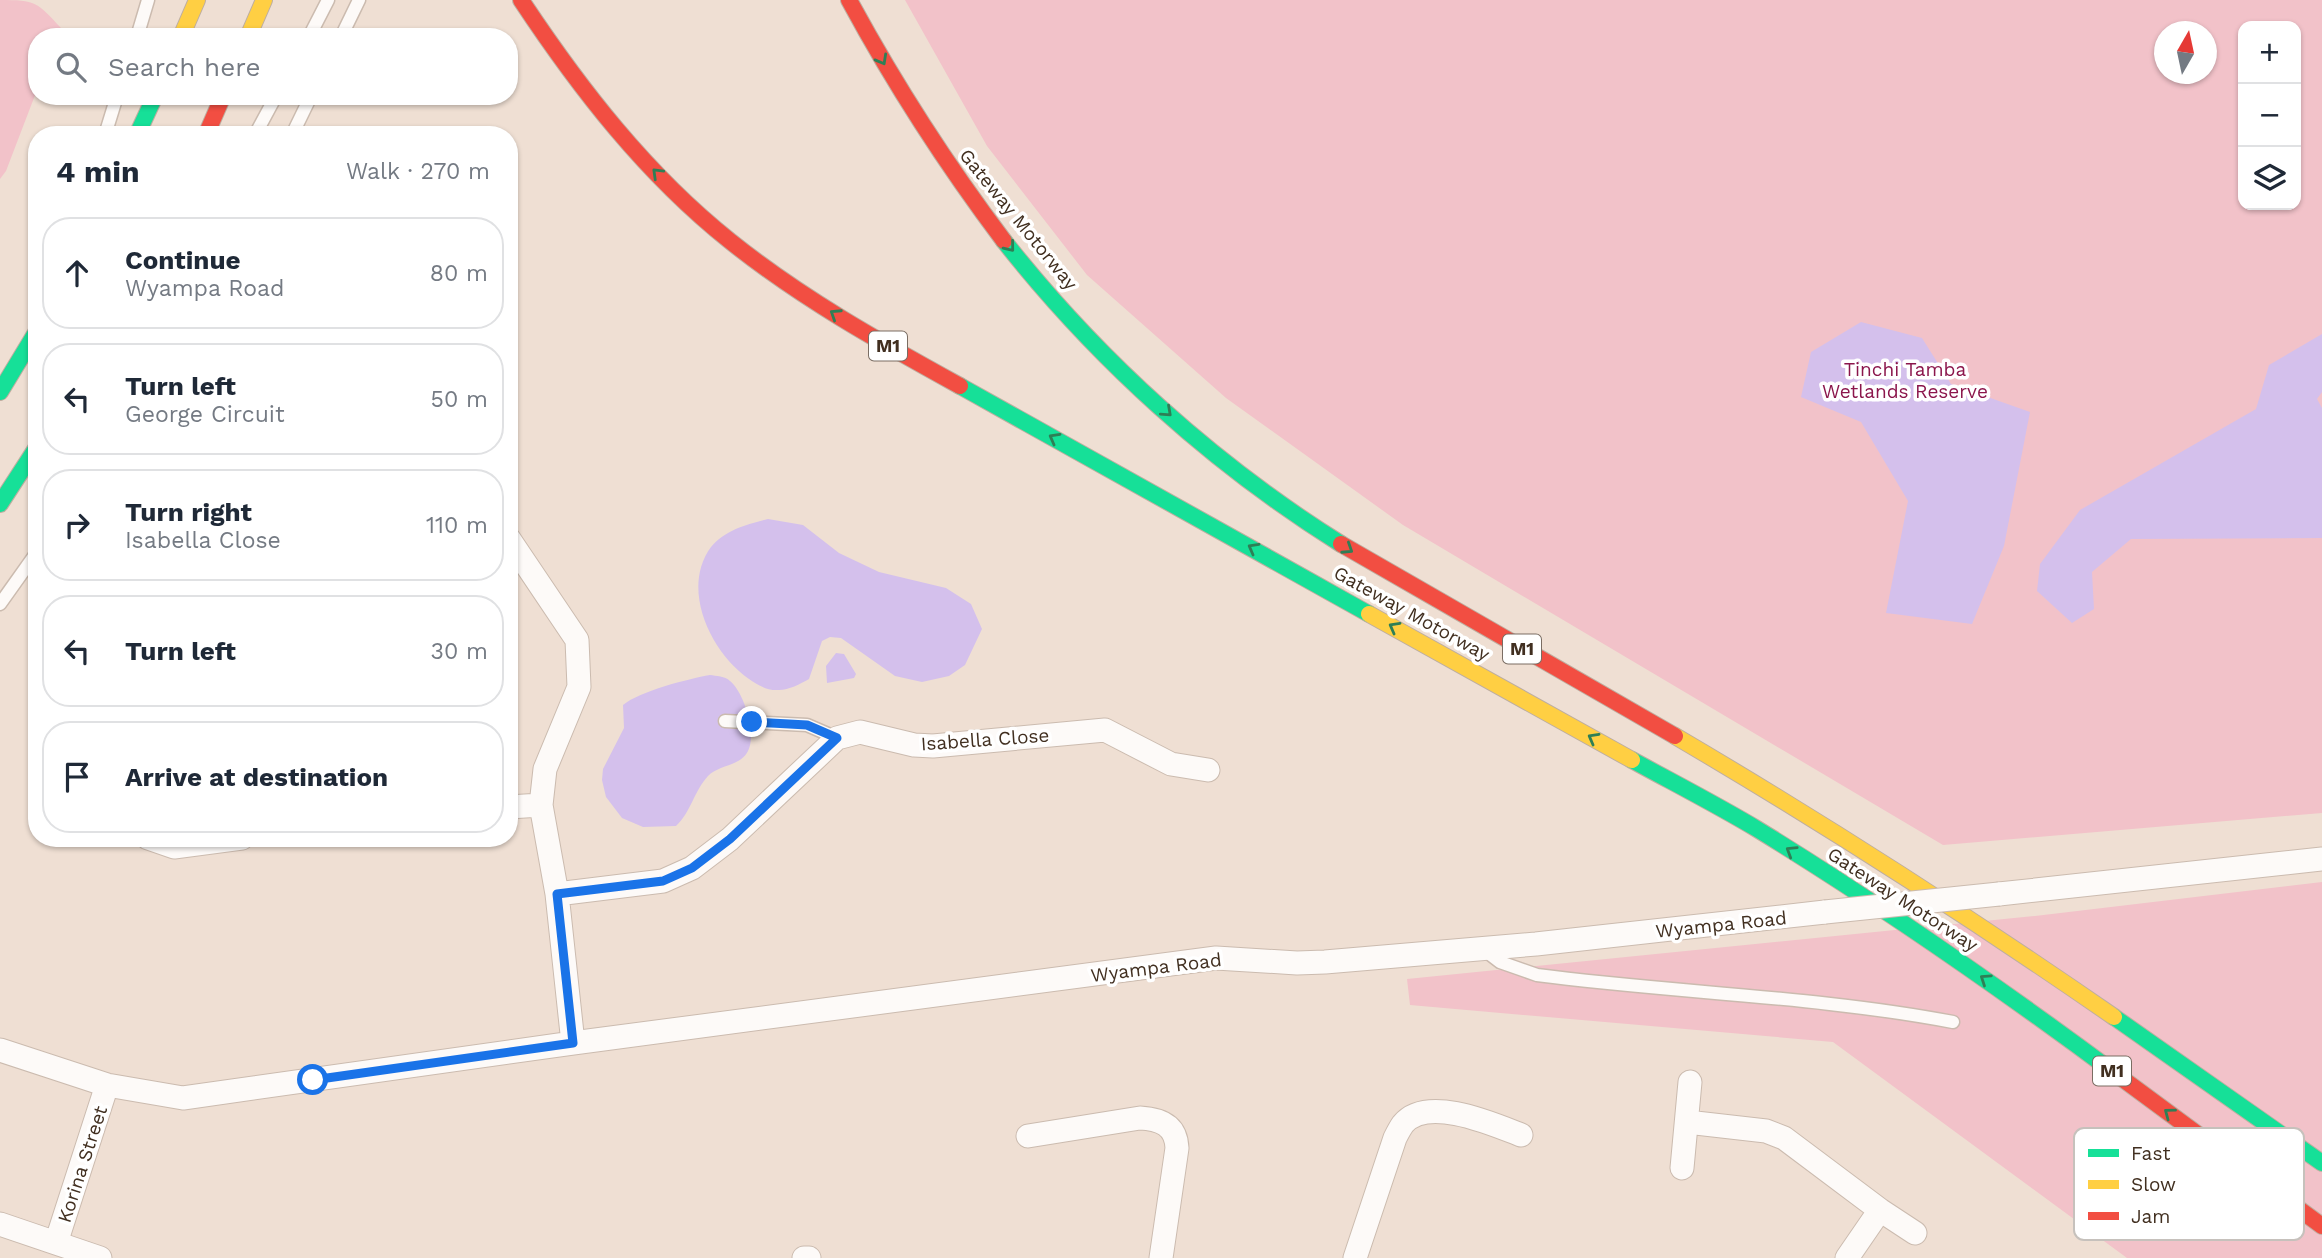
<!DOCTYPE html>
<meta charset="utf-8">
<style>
body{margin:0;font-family:"Work Sans",sans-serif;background:#f2f2f3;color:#1f2937}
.controls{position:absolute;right:21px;top:21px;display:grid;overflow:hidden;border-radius:14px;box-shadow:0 2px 5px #0004}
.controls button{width:63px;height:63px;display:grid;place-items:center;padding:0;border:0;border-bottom:2px solid #e0e1e3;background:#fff;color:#1f2937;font:35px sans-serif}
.compass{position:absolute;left:2154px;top:21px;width:63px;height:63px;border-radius:50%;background:#fff;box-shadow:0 2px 5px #0004;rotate:9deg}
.stop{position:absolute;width:21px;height:21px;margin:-16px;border:5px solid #1a73e8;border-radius:50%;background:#fff}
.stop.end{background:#1a73e8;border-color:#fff;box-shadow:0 2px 7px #0008}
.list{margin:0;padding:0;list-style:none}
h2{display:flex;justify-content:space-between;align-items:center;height:91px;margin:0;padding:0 28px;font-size:30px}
h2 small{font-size:23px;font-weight:400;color:#747a83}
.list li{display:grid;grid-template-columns:46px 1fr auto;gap:21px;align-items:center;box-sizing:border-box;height:112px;margin:0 14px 14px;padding:0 14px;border:2px solid #e0e1e3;border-radius:28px}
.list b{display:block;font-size:26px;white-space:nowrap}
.list p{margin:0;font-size:23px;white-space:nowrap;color:#747a83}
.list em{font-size:23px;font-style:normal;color:#747a83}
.icon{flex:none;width:38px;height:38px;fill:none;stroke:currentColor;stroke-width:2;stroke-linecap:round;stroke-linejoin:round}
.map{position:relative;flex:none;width:2322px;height:1258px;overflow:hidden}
.search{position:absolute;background:#fff;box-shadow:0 2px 5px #0004;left:28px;top:28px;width:490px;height:77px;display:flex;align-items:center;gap:18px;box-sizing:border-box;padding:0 24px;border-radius:28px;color:#747a83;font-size:26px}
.panel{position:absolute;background:#fff;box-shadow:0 2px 5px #0004;left:28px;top:126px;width:490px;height:721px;border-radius:28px}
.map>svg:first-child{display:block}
</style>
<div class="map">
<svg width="2322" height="1258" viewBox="0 0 2322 1258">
<rect width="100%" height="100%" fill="#efdfd3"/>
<path fill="#f2c2c9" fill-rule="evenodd" d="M0,0C36,0 37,2 61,28L57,37H37V90L6,171L0,179Z
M905,0H2322V813L1943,845L1403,525L1226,398L1087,275L987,146ZM2243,26H2296V205H2243ZM2164,32H2206V74H2164Z
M2322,882V1258H2127L1833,1042L1410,1005L1407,979L2035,916Z"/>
<path fill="#d4c0ec" d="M1861,322L1922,338L1951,384L2030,412L2004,546L1972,624L1886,613L1908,501L1861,422L1801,397L1811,352Z
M2322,334V392L2317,399L2322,408V538L2131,539L2092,572L2094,609L2072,623L2037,591L2040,564L2080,510L2256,409L2269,365Z
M768,519L803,525L839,553L879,572L946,588L971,604L982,629L965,665L949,676L922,682L895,676L841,638L830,637L822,641L809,679C800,684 789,690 779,690C767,691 758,685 749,679C711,653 680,589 711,547C725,530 748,524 768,519Z
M836,653L844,654L856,674L854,678L827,683L826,666Z
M710,675C716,676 725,676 730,681C744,692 757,734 748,751C741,766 718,765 708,776C694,791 691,812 676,826L643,827L622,818L606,797L602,780L603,769L624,728L623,705C640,691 688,679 710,675Z"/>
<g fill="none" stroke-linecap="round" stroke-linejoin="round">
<g stroke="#cbbbaf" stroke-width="15">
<path id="lane" d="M137,37L148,0
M309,37L328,0
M341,37L359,0
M105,135L117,96
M255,135L276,96
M292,135L311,96
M0,604L37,552
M725,721L807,725L837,738
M1483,949L1500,962L1537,975C1675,993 1816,996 1953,1022"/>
</g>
<g stroke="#cbbbaf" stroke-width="25">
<path id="street" d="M509,539L577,640L579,687L545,769L541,805L557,894L573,1043
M509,807L541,805
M148,838L174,847L242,838
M557,894L663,881L692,868L730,839L837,738L860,732L914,745L933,746L1105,730L1171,764L1208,770
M1999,894L2322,859
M0,1050L107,1085L183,1098L573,1043L1216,958L1297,963L1325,962L1536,944L1825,912
M1687,1122L1766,1131L1784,1138L1880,1210L1847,1258
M1028,1136L1140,1118C1160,1119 1176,1125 1177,1148L1161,1258
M1682,1168L1690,1082
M1880,1210L1915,1233
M0,1224L100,1258
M56,1243L107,1085
M804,1258H809
M1355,1258L1395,1138C1397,1134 1400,1128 1403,1124C1427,1095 1493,1124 1521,1135"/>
</g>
<g stroke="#beaea0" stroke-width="18">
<path id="fast" d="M137,135L155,96
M1004,241C1097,359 1213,464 1341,544
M960,386L1369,614
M0,392L37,331
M0,504L37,447
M1632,760C1674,783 1717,805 1757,829C1881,905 2000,988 2116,1074
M2114,1017L2322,1163"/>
</g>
<g stroke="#beaea0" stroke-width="18">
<path id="slow" d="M181,37L197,0
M248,37L264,0
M1369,614L1632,760
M1675,736C1825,824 1971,918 2114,1017"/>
</g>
<g stroke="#beaea0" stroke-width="18">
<path id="jam" d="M521,0C580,89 646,174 730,241C801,298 880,342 960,386
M849,0C895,85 946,164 1004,241
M206,135L223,96
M1341,544L1675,736
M2116,1074L2322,1226"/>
</g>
<use href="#lane" stroke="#fdfaf8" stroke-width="12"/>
<use href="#street" stroke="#fdfaf8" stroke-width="23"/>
<use href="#fast" stroke="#16e098" stroke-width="16"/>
<use href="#slow" stroke="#ffcf43" stroke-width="16"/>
<use href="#jam" stroke="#f24e42" stroke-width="16"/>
<g stroke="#cbbbaf" stroke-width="25" stroke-linecap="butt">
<path id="street-bridge" d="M1825,912L1999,894"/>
</g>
<use href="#street-bridge" stroke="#fdfaf8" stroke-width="23"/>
</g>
<defs><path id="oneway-chevron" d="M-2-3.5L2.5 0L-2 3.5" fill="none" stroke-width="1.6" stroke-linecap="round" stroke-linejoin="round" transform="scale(1.75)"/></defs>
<g stroke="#2e7f56">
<use href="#oneway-chevron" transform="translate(882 60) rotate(61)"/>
<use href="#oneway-chevron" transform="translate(657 173) rotate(-136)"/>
<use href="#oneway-chevron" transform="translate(1010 247) rotate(51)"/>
<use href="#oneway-chevron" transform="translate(835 314) rotate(-147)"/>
<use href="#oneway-chevron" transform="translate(1167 412) rotate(42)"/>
<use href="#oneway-chevron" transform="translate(1054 438) rotate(-151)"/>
<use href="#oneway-chevron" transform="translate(1253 548) rotate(-151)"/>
<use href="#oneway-chevron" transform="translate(1348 549) rotate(33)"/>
<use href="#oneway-chevron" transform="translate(1394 627) rotate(-151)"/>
<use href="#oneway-chevron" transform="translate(1593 738) rotate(-151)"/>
<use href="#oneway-chevron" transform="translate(1791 851) rotate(-148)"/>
<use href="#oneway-chevron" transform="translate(1985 979) rotate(-146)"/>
<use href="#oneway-chevron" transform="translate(2169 1113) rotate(-143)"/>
</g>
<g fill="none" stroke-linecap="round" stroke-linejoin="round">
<path stroke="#1a73e8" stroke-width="9" d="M313,1080L573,1043L557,894L663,881L692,868L730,839L837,738L807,725L752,722"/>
</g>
<g text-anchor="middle" stroke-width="7" stroke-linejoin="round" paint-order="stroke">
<g fill="#fff" stroke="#7a6d63" stroke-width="2">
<rect x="869" y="331.5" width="38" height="29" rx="5"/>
<rect x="1503" y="634.5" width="38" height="29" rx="5"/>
<rect x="2093" y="1056.5" width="38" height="29" rx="5"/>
</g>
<g font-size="18" font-weight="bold" fill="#412f20">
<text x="888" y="352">M1</text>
<text x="1522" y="655">M1</text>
<text x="2112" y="1077">M1</text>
</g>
<g font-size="19" fill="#412f20" stroke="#fff">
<text transform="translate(1019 219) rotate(51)" y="7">Gateway Motorway</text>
<text transform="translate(1412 613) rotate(29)" y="7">Gateway Motorway</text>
<text transform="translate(985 739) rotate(-4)" y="7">Isabella Close</text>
<text transform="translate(1903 899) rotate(33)" y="7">Gateway Motorway</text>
<text transform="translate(1721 924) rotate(-6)" y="7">Wyampa Road</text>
<text transform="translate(1156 967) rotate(-7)" y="7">Wyampa Road</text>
<text transform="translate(82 1164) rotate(-72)" y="7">Korina Street</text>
</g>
<g font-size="19" fill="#8b164c" stroke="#fff">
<text x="1905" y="376">Tinchi Tamba<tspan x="1905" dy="22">Wetlands Reserve</tspan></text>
</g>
</g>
<rect x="2074" y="1128" width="230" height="112" rx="10" fill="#fff" stroke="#c6c1bc" stroke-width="2"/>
<rect x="2088" y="1149" width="31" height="8" fill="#16e098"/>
<rect x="2088" y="1180" width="31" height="9" fill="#ffcf43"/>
<rect x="2088" y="1212" width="31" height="8" fill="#f24e42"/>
<g font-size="19" fill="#412f20">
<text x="2131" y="1160">Fast</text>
<text x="2131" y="1191">Slow</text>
<text x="2131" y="1223">Jam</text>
</g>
</svg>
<div class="controls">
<button>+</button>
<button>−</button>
<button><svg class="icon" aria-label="layers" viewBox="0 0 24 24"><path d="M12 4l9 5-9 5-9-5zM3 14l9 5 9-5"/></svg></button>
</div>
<svg class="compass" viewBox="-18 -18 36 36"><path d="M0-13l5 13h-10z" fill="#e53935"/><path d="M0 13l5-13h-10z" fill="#747a83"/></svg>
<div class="stop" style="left:313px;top:1080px"></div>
<div class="stop end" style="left:752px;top:722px"></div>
<div class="search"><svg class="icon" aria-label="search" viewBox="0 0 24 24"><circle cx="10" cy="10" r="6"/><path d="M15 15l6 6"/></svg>Search here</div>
<section class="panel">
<h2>4 min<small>Walk · 270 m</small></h2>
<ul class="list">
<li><svg class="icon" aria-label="ahead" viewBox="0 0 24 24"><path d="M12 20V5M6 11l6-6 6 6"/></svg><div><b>Continue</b><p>Wyampa Road</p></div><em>80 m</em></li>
<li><svg class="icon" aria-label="left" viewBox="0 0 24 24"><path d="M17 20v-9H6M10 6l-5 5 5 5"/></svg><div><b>Turn left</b><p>George Circuit</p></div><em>50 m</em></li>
<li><svg class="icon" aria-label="right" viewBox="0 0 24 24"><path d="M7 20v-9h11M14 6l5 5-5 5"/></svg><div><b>Turn right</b><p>Isabella Close</p></div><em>110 m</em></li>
<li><svg class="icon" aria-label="left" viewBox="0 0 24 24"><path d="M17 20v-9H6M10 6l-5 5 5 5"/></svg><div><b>Turn left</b></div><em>30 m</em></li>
<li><svg class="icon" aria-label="arrive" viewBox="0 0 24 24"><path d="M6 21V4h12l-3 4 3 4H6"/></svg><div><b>Arrive at destination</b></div></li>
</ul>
</section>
</div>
